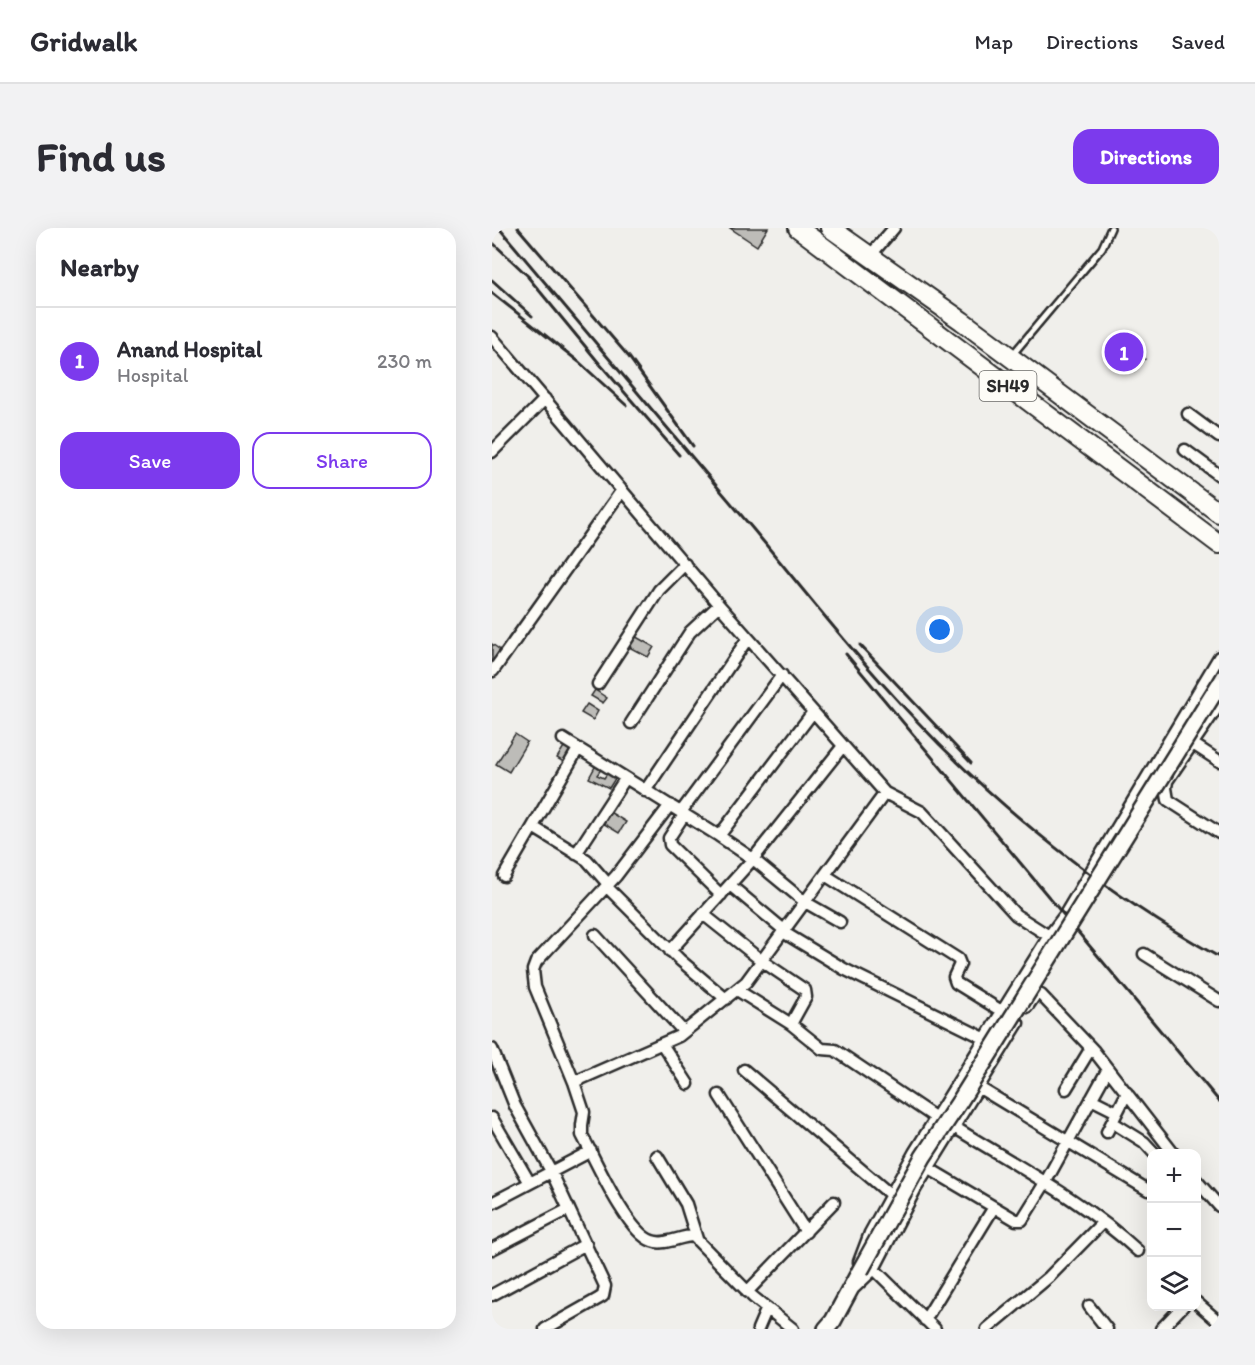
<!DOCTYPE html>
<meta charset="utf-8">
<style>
body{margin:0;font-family:Itim,sans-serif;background:#f2f2f3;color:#2b2b33}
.controls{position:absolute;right:18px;bottom:18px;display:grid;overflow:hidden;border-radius:12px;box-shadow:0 6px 24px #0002}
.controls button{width:54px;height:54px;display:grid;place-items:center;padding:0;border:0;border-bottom:2px solid #e1e1e2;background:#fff;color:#2b2b33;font:30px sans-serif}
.you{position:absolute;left:448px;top:402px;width:21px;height:21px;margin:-15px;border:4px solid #fff;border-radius:50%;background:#1a73e8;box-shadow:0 0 0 9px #1a73e833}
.badge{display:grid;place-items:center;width:39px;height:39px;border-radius:50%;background:#7c3aed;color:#fff;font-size:20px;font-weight:700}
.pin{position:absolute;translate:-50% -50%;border:3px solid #fff;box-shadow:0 2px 6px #0006}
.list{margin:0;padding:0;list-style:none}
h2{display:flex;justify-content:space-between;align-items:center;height:78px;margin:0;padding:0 24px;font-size:26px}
h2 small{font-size:20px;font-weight:400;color:#7c7c81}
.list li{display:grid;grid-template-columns:39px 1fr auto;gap:18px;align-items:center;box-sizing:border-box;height:108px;padding:0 24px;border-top:2px solid #e1e1e2}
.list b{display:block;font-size:22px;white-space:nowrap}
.list p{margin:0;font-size:20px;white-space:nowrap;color:#7c7c81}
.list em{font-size:20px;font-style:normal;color:#7c7c81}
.actions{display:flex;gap:12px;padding:18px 24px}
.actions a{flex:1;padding:14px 0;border:2px solid #7c3aed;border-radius:18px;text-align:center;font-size:21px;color:#7c3aed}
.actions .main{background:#7c3aed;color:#fff}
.icon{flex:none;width:33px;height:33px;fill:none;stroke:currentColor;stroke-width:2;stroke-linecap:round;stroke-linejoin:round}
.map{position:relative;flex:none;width:727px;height:1101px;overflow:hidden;border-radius:18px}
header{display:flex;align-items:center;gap:36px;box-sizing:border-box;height:84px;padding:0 30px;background:#fff;border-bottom:2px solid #e1e1e2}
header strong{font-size:28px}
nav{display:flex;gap:33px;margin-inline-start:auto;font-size:21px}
.intro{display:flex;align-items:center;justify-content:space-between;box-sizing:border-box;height:144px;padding:0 36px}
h1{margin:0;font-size:42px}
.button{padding:15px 27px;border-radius:18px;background:#7c3aed;color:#fff;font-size:21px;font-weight:700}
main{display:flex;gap:36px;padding:0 36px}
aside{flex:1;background:#fff;border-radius:18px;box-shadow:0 6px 24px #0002}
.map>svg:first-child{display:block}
</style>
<header>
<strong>Gridwalk</strong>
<nav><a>Map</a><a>Directions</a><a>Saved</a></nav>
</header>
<div class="intro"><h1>Find us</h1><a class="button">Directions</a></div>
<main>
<aside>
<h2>Nearby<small></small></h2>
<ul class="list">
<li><span class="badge">1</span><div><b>Anand Hospital</b><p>Hospital</p></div><em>230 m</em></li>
</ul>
<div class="actions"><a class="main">Save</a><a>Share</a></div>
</aside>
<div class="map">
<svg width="727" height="1101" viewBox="0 0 727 1101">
<rect width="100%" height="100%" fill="#f0efeb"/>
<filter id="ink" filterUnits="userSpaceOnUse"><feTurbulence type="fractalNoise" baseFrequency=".0167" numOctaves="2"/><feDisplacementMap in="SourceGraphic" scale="12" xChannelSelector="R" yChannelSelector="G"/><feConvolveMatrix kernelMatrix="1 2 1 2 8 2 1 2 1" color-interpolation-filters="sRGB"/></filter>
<g filter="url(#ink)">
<path fill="#bdbcb8" stroke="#2b2b2b" stroke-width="1.5" d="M238,0H276L265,18Z
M626,108L653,131L642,143L615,121Z
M139,406L162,419L156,429L133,417Z
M0,416L11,424L0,437Z
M103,462L115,470L111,475L99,468Z
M95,476L106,483L101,492L89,485Z
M23,506L35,514L17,544L4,536Z
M73,517L82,521L73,535L65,530Z
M104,537L110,540L105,547L112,550L116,544L124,549L117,560L97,550Z
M116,583L134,594L127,605L109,594Z"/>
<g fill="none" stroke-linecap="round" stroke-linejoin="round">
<g stroke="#2b2b2b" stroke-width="10">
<path id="service" d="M521,126L610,20L619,0"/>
</g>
<g stroke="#2b2b2b" stroke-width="15">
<path id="minor" d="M377,29L402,0
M0,109L227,377L393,565L430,584L524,687L557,708
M696,186L727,209
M693,222L727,247
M0,224L53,171
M1,443L130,262
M106,456L167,362L193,336
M727,477L675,553L674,560L676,572L727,605
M139,495L198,404L227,377
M71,511L227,608L261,631L313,674L348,694
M701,516L727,533
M153,563L256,410
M178,577L124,648L44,734L41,742L43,759L82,854L92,884L90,897V907C103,931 135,1005 160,1013C173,1018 188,1008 201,1008L261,1069L301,1101
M189,584L290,447
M192,587L177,610L178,617L229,667
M41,599L95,632L116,656
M227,608L321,484
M84,626L133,551
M333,647L466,731L468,736L462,749L464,755L511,784
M12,648L86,521
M238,657L292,702
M114,658L188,732L234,771
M211,686L270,733L313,762L314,769L299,796
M291,704L352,741L494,811
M103,707L192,804
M178,723L261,631L351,518
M652,726L727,773
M245,762L299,796L330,821L343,822L444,890
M535,779L544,766L549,767L602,823L682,926
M170,816L196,856
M0,821L23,878L59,943L113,1058L111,1068L106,1071L53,1101
M252,842L399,967
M82,854L187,808L254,754L393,565
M486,859L656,962
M574,861L599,820
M227,867L314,1004
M599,871L625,884
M0,890L38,955
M620,894L652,914L663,926
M462,899C525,938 592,973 646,1023
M615,904L635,865
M165,928L194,976L205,1011
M436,940L524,992H530L553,955L616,841
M704,952L727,978
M0,975L99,923
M0,1021L77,981
M367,1034L378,1005L422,925L557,708L572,688L727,429
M382,1041L443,1101
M363,1059L382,1041L424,960L526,795
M255,1064L342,974
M0,1067L94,1016
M704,1074L727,1094
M597,1078L615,1101
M433,1092L502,979
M266,1101L275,1080
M495,1101L557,1049L611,994
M669,1101L691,1078"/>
</g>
<g stroke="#2b2b2b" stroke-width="20">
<path id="secondary" d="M334,1101L341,1093L368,1043"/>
</g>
<g stroke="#2b2b2b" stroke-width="22">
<path id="primary" d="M306,0L727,316
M338,0L470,93L727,285"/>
</g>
<use href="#service" stroke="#fdfcf7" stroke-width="5"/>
<use href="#minor" stroke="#fdfcf7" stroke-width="10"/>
<use href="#secondary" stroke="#fdfcf7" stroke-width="15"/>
<use href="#primary" stroke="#fdfcf7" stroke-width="18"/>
<path stroke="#2b2b2b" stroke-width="3" d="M7,0C91,100 176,201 261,301C314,365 365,430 422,490C509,583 616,667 727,729
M26,0L137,129L201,218
M0,14L37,49
M36,49L107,135L187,227
M0,52L40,88
M0,65L87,134L134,177
M368,417L479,535
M354,426L727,873"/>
<g stroke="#2b2b2b" stroke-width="20" stroke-linecap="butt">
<path id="secondary-bridge" d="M368,1043L431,929L468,873L727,457"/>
</g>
<use href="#secondary-bridge" stroke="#fdfcf7" stroke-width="15"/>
</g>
</g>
<g text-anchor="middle" stroke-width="6" stroke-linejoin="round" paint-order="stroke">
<rect fill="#fdfcf7" stroke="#6a6a68" stroke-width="1.5" x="487.5" y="143" width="57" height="30" rx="4.5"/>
<g font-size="18" font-weight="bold" fill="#2b2b2b">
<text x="516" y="164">SH49</text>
</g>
</g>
</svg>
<div class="controls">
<button>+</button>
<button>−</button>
<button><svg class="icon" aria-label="layers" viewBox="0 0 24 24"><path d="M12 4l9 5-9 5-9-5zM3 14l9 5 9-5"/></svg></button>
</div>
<div class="you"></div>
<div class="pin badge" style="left:632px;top:124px">1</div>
</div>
</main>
